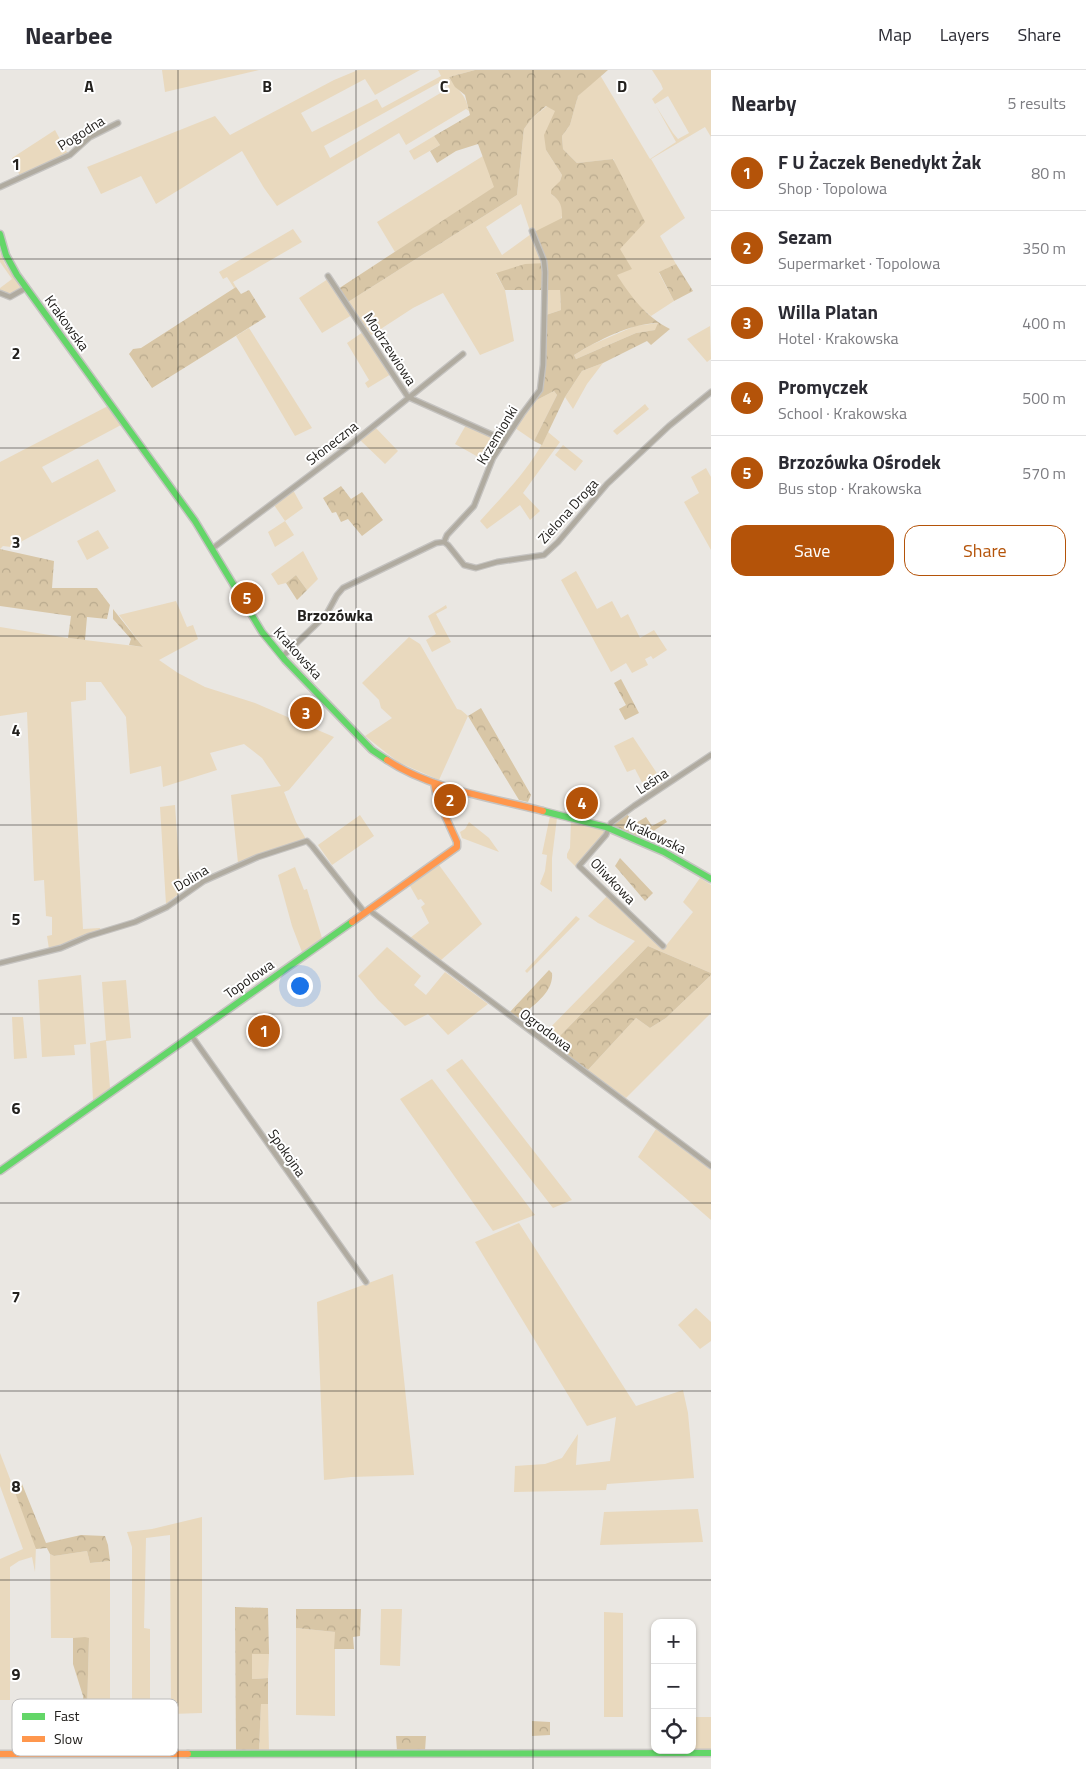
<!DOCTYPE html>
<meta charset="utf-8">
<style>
body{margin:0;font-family:"Titillium Web",sans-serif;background:#f2f2f3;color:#2b2b33}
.controls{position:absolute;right:15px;bottom:15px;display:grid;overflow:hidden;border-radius:10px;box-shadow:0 1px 4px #0004}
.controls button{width:45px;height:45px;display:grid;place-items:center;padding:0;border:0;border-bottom:1px solid #e1e1e2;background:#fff;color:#2b2b33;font:25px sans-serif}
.you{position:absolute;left:299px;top:915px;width:18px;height:18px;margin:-12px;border:4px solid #fff;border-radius:50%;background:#1a73e8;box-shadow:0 0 0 8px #1a73e833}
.badge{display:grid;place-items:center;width:32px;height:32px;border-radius:50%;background:#b45309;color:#fff;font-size:16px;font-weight:700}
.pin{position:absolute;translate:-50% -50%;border:2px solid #fff;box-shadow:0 1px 5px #0006}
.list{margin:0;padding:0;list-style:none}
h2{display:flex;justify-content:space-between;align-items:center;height:65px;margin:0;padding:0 20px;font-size:21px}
h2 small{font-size:16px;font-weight:400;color:#7c7c81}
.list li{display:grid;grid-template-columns:32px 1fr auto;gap:15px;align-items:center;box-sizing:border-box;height:75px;padding:0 20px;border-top:1px solid #e1e1e2}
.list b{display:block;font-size:19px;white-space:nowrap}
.list p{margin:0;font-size:16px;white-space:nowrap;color:#7c7c81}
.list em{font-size:16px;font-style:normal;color:#7c7c81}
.actions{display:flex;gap:10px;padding:15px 20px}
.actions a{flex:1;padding:11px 0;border:1px solid #b45309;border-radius:15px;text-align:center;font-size:18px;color:#b45309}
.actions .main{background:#b45309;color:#fff}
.icon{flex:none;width:28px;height:28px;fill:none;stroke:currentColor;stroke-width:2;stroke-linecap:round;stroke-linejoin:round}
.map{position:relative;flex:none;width:711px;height:1699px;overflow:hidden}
header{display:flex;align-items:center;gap:30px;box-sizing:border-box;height:70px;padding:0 25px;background:#fff;border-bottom:1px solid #e1e1e2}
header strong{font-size:24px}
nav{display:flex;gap:28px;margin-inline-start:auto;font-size:18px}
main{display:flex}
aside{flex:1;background:#fff}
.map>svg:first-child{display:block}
</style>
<header>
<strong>Nearbee</strong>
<nav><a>Map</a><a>Layers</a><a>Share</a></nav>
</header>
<main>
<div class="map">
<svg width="711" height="1699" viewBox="0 0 711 1699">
<defs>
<pattern id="forest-crowns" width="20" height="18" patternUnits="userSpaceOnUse" patternTransform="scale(1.25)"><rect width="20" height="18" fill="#d8c6a6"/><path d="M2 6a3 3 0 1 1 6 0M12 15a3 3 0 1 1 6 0" fill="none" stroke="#b9aa8e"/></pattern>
</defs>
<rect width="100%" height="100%" fill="#eae7e2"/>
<path fill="#e9d9be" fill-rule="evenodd" d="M162,0H259L165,22Z
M358,0H420L375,25L365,9L301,43L312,62L377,29L382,38L441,6L438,0H475L449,7C458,22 465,22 469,41L466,39L406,75L399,63L277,136L264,118L242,81L156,134L141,106L101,124L87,97L215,46L230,65L334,10ZM444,10L449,18L330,88L324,76Z
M652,0H711V67L705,57L651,89L685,148L660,166L676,194L659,203L674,231L651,246L636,234L616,205L620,179L614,89L577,93L563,79L562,66L570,55L578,26L600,5L650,89L676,72L656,36L673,63L678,69L689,63L668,26L655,34L652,29L663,19L661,14Z
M547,36L556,41L546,75V80L562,105L560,111L551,124C556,128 560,130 562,136C565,149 551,180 546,193L496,204L505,220L514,271L480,285L443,223L413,238L370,266L348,232L517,125L524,59L532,48ZM521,134L531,164L502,185L486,157Z
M55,60L68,84L20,106L12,88Z
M434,66L440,75L414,90L409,81Z
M483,86L495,117L395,182L377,152Z
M293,159L302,172L233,212L236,217L234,218L227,207L223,209L219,202Z
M0,182L5,194L22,219L10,226L0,221V218L12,209L0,192Z
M328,209L352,245L322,263L299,228Z
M560,219L561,240L546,245L548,220Z
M658,253L656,260L636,263L576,289L574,285L591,275L635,256Z
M710,256L711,289L707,292L687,269Z
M249,258L312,358L295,366L236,266Z
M363,262L391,304L368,318L365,313L369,310L347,273Z
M603,293L587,314L573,339L565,327L582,301Z
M554,321L557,325L534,371L515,358L531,333Z
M645,334L649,339L617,365L613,361Z
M108,336L121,355L42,397L52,413L98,389L116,421L11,477L3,476L0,479V392Z
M466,355L502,371L489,393L455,374Z
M374,356L398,381L385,394L359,369Z
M548,362L560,372L523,423L540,441L530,450L520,435L487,459L480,451C505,423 532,397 548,362Z
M563,375L583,391L575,401L555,385Z
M706,398L711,407V480L684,432L699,423L691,407Z
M293,420L303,438L285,451L294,465L275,477L268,462L285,451L274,435Z
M98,460L109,478L87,490L77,471Z
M303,481L318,509L307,520L296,505L286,513L278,515L271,504Z
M576,501L597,539L612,531L621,548L628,544L640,568L654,560L667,580L653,589L651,586L645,589L648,595L632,603L626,593L611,602L561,510Z
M176,531L187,557L193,555L198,569L159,590L178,603L205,617L255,633L334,667L289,720L284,722L296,752L306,769L275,779L238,793L231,725L281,716L262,688L244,674L210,683L217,700L163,717L161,696L130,704L126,647L101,612H86V630L71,632L83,859L100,858L101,861L83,866L49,879L47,866L52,865V847L46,846L44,810L34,811L27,642L0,646V557L68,568L143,577L119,545Z
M446,535L447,538L436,544L451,572L432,582L426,570L436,564L428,546Z
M409,567L420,574L457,639L461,640L468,646L439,710L398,692L365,666L392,648L381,638L379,630L362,613Z
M633,667L664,714L648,724L635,699L627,702L614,676Z
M175,735L181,822L166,834L160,737Z
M360,745L374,766L332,795L318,775Z
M550,746L557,748L552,788V822L540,814L545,801L547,785L542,784Z
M571,751L604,760L606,763L577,798L567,788V784L570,778Z
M469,752L489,768L499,782L462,768L460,762L465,759Z
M439,795L482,854L440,891L410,868L429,853L421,837L425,834L421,829L418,830L410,816Z
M295,797L304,820L307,819L322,868L302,882L292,856L278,805Z
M700,808L711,815V903L648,876L551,975L541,967L635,871L598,853L588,846L608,825L664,878L693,842L683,832Z
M576,846L580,849L527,903L525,901Z
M387,877L421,906L414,915L426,925L445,902L488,934L448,965L428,944L405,956L378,930L358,906Z
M81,905L86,974L74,975L75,985L42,987L38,910Z
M711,905V943L626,1028L587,1001L636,948L650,958L666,948Z
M126,910L131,968L106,971L110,1018L93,1030L90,973L106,970L102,912Z
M12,947H23L27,988L14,989Z
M462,989L572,1130L553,1138L446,1000Z
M432,1009L535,1145L493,1161L400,1029Z
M656,1059L711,1100V1150L638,1087Z
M519,1153L636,1336L683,1320L688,1343L694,1408L607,1414L606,1420L514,1422L515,1396L545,1394L562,1388L578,1364L576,1395L610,1391L616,1347L587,1356L475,1172Z
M393,1204L414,1405L351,1407L324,1410L317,1232Z
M696,1238L711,1252V1271L700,1279L678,1255Z
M0,1383L36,1476L35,1502L32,1487L19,1491L10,1497V1630H0V1489L23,1479L0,1416Z
M698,1439L703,1472L600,1475L604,1442Z
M202,1447V1643L171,1644L170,1465L146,1468L144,1558L150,1559V1644H132V1477L127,1462L152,1459Z
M87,1481L90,1493L110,1491V1683H94L87,1642L89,1568H51L50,1484L54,1486Z
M381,1539H402L400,1596L380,1595Z
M604,1542L623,1543V1647H604Z
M296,1558L335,1562V1646L296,1645Z
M252,1584H269L268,1608L252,1609Z
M261,1634H268L269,1682L259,1681Z
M693,1647H711V1682H693Z"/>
<path fill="url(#forest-crowns)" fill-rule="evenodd" d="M475,0H608L578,26L570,55L562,66L563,79L577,93L613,89L645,152L620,179L632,199L617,205C632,228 645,246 670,259L651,275L647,271L603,293L582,301L565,327L542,375L534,371L557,325L554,321L531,333L543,317L546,245L561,240L560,220H505L496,203L525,194L546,193L534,162L562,148C562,136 561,131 551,124V120L560,111L562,105L546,80L544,65L555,41L546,36L532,48L524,59L517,125L348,232L338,219L494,117L478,74L456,81L437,93L430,81L440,75L434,66L470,45L465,25L455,17L449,7ZM658,253L655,260L636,263L576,289L574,285C599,270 629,254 658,253Z
M676,194L693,221L674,231L659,202Z
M236,217L241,224L249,220L266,247L152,318L129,284L133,279L141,278Z
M341,416L351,429L362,422L383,450L362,466L348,449L341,452L336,442L332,443L323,428Z
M0,479L54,491L52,518H97L110,535L107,549L87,547L85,570L68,568L71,546L0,536Z
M296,505L307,520L297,530L286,513Z
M113,539L143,577L129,575L131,569L113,549Z
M621,609L639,643L625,650L619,639L626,635L614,613Z
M481,638L531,725L528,732L519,730L468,646Z
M627,744L634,754L646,747L652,756L665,749L667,752L643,768L612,755Z
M620,788L653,823L645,831L615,796Z
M648,876L711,903V905L666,948L650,958L636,948L587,1001L551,975Z
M549,900L552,903C554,923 531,937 517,949L509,943Z
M22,1414L46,1473L81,1465L105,1466L108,1475L110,1491L90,1493L87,1481L54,1486L50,1484L47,1478L36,1479L13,1417Z
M235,1537L268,1538L269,1584H252V1609L268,1608V1634H261L259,1681H236Z
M296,1539H361L360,1566L353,1567L354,1579H334L335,1562L296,1558Z
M85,1567L89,1568L87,1642L94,1683L84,1682L85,1666L83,1626L73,1594V1568Z
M532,1651L550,1652V1665L532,1666Z
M396,1666H426L425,1681H397Z"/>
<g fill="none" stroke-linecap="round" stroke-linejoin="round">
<g stroke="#c5c3c0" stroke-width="7">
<path id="street" d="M0,117L70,85L90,67L118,53
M328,206L408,327L504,370
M0,223L10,227L26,218
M444,472L447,465L474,436L493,388L522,344L540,320L543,295L545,202L544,191L532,161
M213,478L350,375L463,284
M282,587L326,545L337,525L343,518L436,473L444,472L448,475L464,495L476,498L497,492L544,485L558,472L607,414L669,356L711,322
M369,840L711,1096
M663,876L579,796L606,765L611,753L634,736L711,685
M0,893L61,878L89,866L135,852L167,837L204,811L258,787L307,771L312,776L365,843
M191,965L366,1212"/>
</g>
<g stroke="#c5c3c0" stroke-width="9">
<path id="fast" d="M0,164L6,185L17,205L195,451L262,562L285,590L372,680L387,690
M543,741L606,757L664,782L711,809
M0,1101L352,852
M188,1684L711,1683"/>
</g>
<g stroke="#c5c3c0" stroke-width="9">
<path id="slow" d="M387,690C430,719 493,728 543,741
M352,852L457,777V772L437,728L434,713
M0,1684H188"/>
</g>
<use href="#street" stroke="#b0aba0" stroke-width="4.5"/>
<use href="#fast" stroke="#63d668" stroke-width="6"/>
<use href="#slow" stroke="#ff974d" stroke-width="6"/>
</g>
<path fill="none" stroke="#23211e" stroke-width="1" stroke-opacity="0.55" d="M178,0V1699M356,0V1699M533,0V1699M0,189H711M0,378H711M0,566H711M0,755H711M0,944H711M0,1133H711M0,1321H711M0,1510H711"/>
<g text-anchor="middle" stroke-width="4" stroke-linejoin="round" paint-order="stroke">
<g font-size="14" fill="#23211e" stroke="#fff">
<text transform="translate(81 63) rotate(-32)" y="5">Pogodna</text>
<text transform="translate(67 253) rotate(54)" y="5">Krakowska</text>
<text transform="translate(390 279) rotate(57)" y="5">Modrzewiowa</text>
<text transform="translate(497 365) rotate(-59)" y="5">Krzemionki</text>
<text transform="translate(332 373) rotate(-38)" y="5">Słoneczna</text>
<text transform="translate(568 441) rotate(-48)" y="5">Zielona Droga</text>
<text transform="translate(298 583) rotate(48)" y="5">Krakowska</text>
<text transform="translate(652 711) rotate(-33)" y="5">Leśna</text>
<text transform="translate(656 766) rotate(25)" y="5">Krakowska</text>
<text transform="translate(191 808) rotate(-31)" y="5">Dolina</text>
<text transform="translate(613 811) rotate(46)" y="5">Oliwkowa</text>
<text transform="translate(249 909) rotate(-35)" y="5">Topolowa</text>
<text transform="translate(546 960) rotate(37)" y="5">Ogrodowa</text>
<text transform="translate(287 1083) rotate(55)" y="5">Spokojna</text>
</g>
<g font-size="16" font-weight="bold" fill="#23211e" stroke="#fff">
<text x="335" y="551">Brzozówka</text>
</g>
</g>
<rect x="12" y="1629" width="166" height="57" rx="8" fill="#fff" stroke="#bdbcbc" stroke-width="1"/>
<rect x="22" y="1643" width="23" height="7" fill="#63d668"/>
<rect x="22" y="1666" width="23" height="6" fill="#ff974d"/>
<g font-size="14" fill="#23211e">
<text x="54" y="1651">Fast</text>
<text x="54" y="1674">Slow</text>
</g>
<g font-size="16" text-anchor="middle" font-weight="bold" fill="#23211e" stroke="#fff" stroke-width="4" stroke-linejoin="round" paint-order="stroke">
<text x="89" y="22">A</text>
<text x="267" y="22">B</text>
<text x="444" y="22">C</text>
<text x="622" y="22">D</text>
<text x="16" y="100">1</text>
<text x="16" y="289">2</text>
<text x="16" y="478">3</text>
<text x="16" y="666">4</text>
<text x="16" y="855">5</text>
<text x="16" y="1044">6</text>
<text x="16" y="1233">7</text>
<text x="16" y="1422">8</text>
<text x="16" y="1610">9</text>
</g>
</svg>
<div class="controls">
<button>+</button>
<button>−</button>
<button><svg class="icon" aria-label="locate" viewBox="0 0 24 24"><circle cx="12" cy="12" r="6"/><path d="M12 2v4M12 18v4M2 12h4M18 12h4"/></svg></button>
</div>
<div class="you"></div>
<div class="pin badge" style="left:264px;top:961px">1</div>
<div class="pin badge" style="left:450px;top:730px">2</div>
<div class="pin badge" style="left:306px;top:643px">3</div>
<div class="pin badge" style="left:582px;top:733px">4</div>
<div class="pin badge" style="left:247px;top:528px">5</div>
</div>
<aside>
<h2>Nearby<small>5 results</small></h2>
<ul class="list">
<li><span class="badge">1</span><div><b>F U Żaczek Benedykt Żak</b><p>Shop · Topolowa</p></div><em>80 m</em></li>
<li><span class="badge">2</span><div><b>Sezam</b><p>Supermarket · Topolowa</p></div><em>350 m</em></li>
<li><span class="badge">3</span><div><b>Willa Platan</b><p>Hotel · Krakowska</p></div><em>400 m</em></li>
<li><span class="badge">4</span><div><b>Promyczek</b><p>School · Krakowska</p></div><em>500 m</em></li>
<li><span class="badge">5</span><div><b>Brzozówka Ośrodek</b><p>Bus stop · Krakowska</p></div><em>570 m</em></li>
</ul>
<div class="actions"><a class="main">Save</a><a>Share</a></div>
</aside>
</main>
